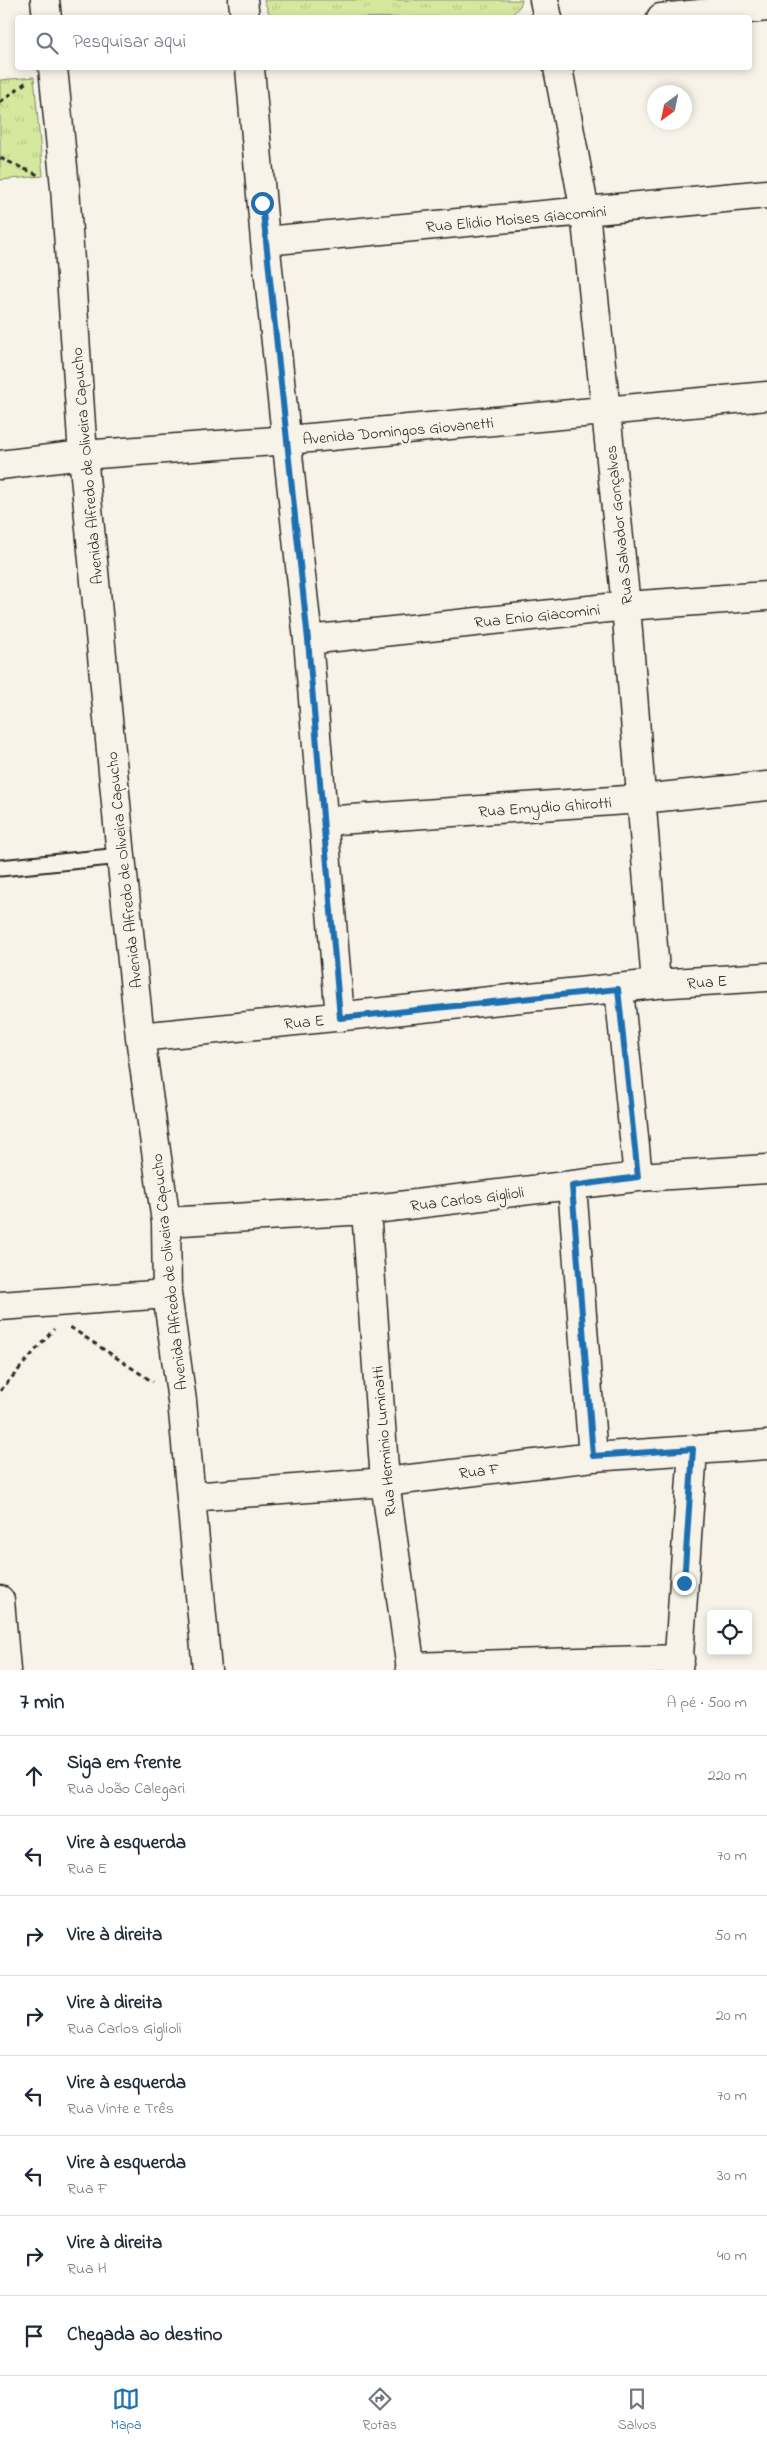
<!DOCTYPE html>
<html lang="pt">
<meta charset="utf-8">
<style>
body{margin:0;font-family:"Indie Flower",sans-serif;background:#f6f6f7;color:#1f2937}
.controls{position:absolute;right:15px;bottom:15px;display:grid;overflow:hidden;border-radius:5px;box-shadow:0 2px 8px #0003}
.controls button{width:45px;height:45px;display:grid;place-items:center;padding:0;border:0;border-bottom:1px solid #e0e1e3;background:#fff;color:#1f2937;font:25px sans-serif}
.compass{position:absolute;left:647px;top:85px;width:45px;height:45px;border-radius:50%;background:#fff;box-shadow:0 2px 8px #0003;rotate:213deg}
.stop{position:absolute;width:15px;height:15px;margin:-11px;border:4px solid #1f6fb2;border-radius:50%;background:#fff}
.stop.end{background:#1f6fb2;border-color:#fff;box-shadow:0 1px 5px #0008}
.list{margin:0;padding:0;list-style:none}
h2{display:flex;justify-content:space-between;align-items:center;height:65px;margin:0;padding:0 20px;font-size:21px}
h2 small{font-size:16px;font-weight:400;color:#747a83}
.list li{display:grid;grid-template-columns:32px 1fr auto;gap:15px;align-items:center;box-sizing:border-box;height:80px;padding:0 20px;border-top:1px solid #e0e1e3}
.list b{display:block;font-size:19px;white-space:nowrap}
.list p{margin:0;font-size:16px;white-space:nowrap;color:#747a83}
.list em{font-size:16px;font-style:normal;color:#747a83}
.icon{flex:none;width:28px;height:28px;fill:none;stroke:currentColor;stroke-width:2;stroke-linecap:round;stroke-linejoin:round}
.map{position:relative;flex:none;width:767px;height:1670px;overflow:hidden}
.search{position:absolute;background:#fff;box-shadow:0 2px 8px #0003;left:15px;right:15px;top:15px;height:55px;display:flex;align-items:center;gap:12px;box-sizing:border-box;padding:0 18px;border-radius:5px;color:#747a83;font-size:19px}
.sheet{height:705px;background:#fff}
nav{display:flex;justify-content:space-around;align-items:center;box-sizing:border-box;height:70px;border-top:1px solid #e0e1e3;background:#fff;font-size:14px;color:#747a83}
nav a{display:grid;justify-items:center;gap:2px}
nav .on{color:#1f6fb2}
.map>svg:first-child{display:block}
</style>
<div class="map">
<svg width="767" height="1670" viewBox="0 0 767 1670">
<defs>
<pattern id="park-tufts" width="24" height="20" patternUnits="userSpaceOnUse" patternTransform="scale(1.25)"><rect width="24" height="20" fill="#d4e99d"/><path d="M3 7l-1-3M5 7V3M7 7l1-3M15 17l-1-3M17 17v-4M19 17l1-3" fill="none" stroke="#b6c887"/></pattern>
</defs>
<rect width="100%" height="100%" fill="#f7f3e8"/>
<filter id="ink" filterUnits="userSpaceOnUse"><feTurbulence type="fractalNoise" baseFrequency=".02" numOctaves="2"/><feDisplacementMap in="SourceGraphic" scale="10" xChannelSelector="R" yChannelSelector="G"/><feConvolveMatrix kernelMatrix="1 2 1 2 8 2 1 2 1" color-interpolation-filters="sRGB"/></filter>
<g filter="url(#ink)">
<path fill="url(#park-tufts)" stroke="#808a64" d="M264,0H522L520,6L511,16L489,17L279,18L269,13Z
M34,77L43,176L0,180V80Z"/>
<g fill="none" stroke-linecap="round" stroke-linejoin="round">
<g stroke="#2b2b2b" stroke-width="19">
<path id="service" d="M0,868L121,856"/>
</g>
<g stroke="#2b2b2b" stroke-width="31">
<path id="minor" d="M45,0L47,18
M243,0L245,18
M544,0L548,18
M661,18L767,7
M53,68L65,187L83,455L121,856L140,1037L166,1222L167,1294L182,1401L207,1670
M250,68L265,241L308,640L340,1017
M558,68L585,212L606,412L626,606L656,984
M265,241L767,194
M0,465L83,455L288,440L767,396
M308,640L626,606L767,596
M323,821L641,799L767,786
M619,989L638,1177
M140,1037L656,984L767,977
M572,1186L593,1457
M366,1210L385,1482L411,1670
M166,1222L366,1210L638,1177L767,1169
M0,1306L167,1294
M191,1497L385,1482L593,1457L767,1445
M0,1600L6,1670
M410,1667L680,1659
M678,1670L693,1449"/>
</g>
<path stroke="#2b2b2b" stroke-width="3" stroke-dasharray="5 4" stroke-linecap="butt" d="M0,102L28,81
M0,158L38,175
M70,1327L153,1382
M0,1391L54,1329"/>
<use href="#service" stroke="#f7f3e8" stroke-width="15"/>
<use href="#minor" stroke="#f7f3e8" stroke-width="28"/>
</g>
</g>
<g fill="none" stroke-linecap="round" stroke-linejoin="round" filter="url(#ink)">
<path stroke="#1f6fb2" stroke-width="6" d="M262,203L308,640L340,1018L618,989L638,1177L572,1186L593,1456L693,1449L684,1583"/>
</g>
<g text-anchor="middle" stroke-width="5" stroke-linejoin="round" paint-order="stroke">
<g font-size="16" fill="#2b2b2b" stroke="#f7f3e8">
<text transform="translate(516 218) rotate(-5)" y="6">Rua Elidio Moises Giacomini</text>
<text transform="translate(398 430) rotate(-5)" y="6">Avenida Domingos Giovanetti</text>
<text transform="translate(86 466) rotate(-95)" y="6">Avenida Alfredo de Oliveira Capucho</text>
<text transform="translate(618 525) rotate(-96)" y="6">Rua Salvador Gonçalves</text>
<text transform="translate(537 615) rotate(-6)" y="6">Rua Enio Giacomini</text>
<text transform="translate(545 806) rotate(-4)" y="6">Rua Emydio Ghirotti</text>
<text transform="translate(123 870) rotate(-96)" y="6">Avenida Alfredo de Oliveira Capucho</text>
<text transform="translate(707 981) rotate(-4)" y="6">Rua E</text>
<text transform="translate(304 1021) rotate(-5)" y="6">Rua E</text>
<text transform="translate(467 1198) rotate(-7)" y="6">Rua Carlos Giglioli</text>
<text transform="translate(168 1272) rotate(-96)" y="6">Avenida Alfredo de Oliveira Capucho</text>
<text transform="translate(383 1441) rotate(-95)" y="6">Rua Herminio Luminatti</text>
<text transform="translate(479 1470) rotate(-7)" y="6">Rua F</text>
</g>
</g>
</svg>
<div class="controls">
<button><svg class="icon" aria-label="locate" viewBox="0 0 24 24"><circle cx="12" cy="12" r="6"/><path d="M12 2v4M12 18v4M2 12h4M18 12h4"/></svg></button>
</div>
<svg class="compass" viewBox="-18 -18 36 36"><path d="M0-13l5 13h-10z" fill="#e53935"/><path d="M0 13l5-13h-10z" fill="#747a83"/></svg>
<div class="stop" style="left:262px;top:203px"></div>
<div class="stop end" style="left:684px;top:1583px"></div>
<div class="search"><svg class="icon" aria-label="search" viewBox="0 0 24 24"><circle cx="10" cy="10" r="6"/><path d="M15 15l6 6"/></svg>Pesquisar aqui</div>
</div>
<section class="sheet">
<h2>7 min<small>A pé · 500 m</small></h2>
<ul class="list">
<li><svg class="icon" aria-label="ahead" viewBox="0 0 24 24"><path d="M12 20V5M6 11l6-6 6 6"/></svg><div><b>Siga em frente</b><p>Rua João Calegari</p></div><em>220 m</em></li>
<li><svg class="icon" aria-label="left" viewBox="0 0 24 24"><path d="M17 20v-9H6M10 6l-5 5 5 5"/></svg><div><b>Vire à esquerda</b><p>Rua E</p></div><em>70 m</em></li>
<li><svg class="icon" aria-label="right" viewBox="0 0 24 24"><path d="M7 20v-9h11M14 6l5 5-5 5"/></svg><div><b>Vire à direita</b></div><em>50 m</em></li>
<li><svg class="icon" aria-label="right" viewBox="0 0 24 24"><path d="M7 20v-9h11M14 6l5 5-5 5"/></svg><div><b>Vire à direita</b><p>Rua Carlos Giglioli</p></div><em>20 m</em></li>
<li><svg class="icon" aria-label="left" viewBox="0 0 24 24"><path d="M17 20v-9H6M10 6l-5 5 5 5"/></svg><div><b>Vire à esquerda</b><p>Rua Vinte e Três</p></div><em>70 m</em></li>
<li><svg class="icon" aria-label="left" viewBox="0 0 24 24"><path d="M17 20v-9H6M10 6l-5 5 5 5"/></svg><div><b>Vire à esquerda</b><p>Rua F</p></div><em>30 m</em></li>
<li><svg class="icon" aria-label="right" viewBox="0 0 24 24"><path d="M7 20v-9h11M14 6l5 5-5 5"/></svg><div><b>Vire à direita</b><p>Rua H</p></div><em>40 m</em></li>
<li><svg class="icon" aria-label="arrive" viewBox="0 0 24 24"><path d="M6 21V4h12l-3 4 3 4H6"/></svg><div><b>Chegada ao destino</b></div></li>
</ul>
</section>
<nav>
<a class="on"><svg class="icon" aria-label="map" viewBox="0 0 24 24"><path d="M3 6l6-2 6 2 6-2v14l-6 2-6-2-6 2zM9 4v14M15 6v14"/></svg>Mapa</a>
<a><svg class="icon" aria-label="directions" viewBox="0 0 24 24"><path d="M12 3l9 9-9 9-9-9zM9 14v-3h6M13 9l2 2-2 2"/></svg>Rotas</a>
<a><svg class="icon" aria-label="saved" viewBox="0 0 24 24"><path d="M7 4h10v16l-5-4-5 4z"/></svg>Salvos</a>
</nav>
